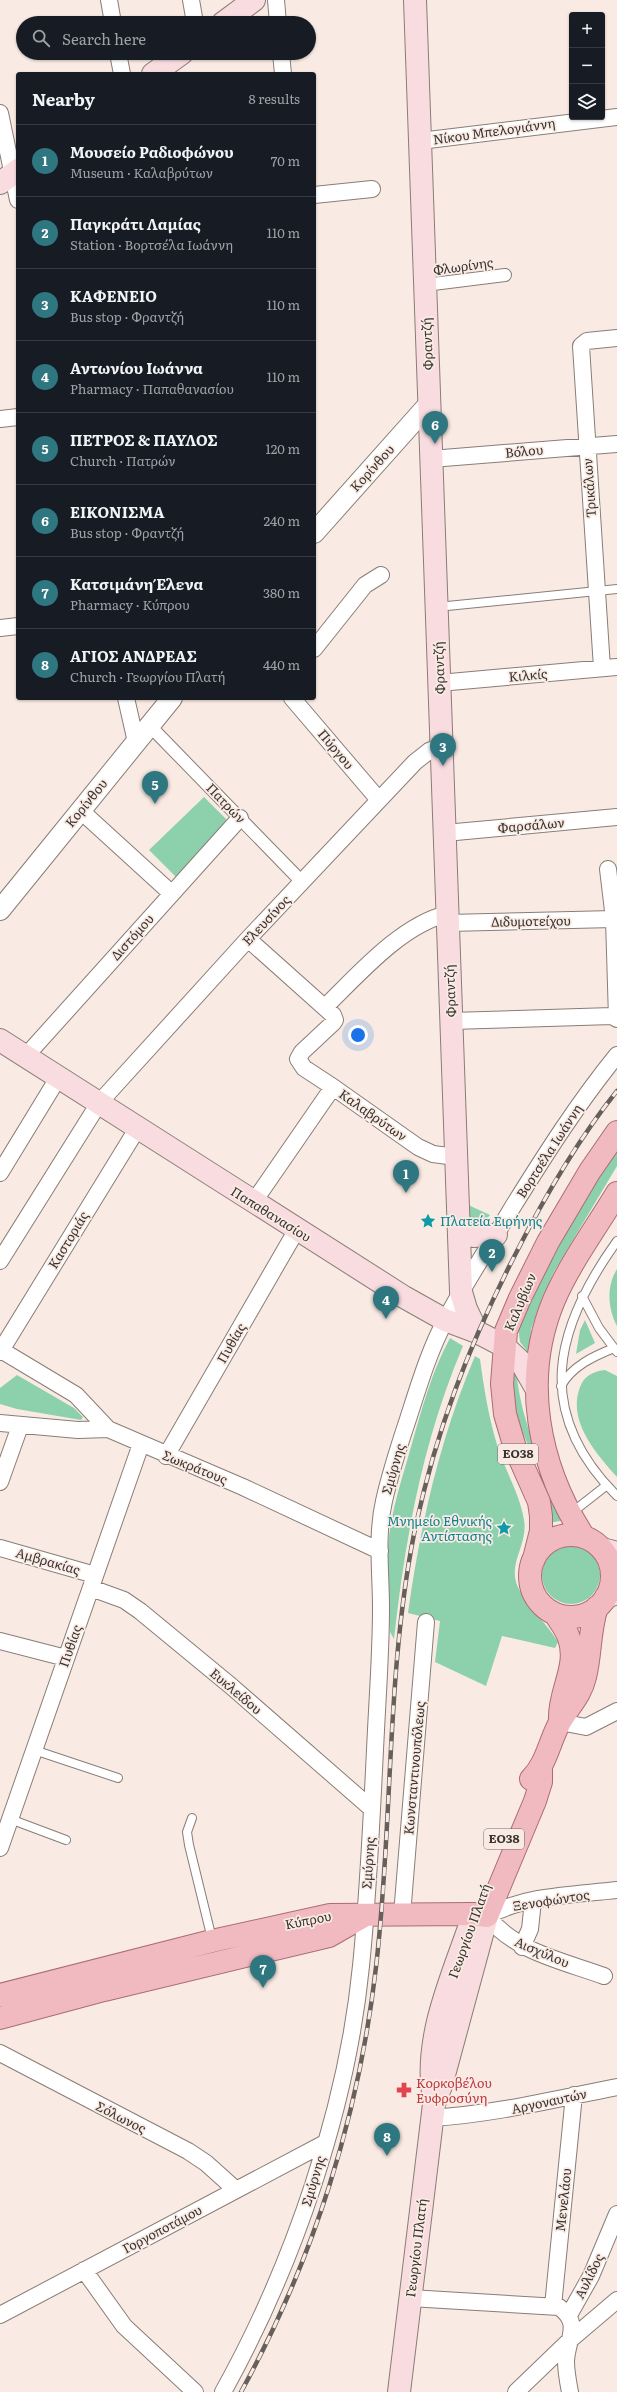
<!DOCTYPE html>
<meta charset="utf-8">
<style>
body{margin:0;font-family:Literata,serif;background:#242831;color:#f1f3f6}
.controls{position:absolute;right:12px;top:12px;display:grid;overflow:hidden;border-radius:4px;box-shadow:0 1px 3px #0004}
.controls button{width:36px;height:36px;display:grid;place-items:center;padding:0;border:0;border-bottom:1px solid #363941;background:#171b24;color:#f1f3f6;font:20px sans-serif}
.you{position:absolute;left:358px;top:1035px;width:14px;height:14px;margin:-10px;border:3px solid #fff;border-radius:50%;background:#1a73e8;box-shadow:0 0 0 6px #1a73e833}
.badge{display:grid;place-items:center;width:26px;height:26px;border-radius:50%;background:#2f7780;color:#fff;font-size:13px;font-weight:700}
.pin{position:absolute;translate:-50% -33px;filter:drop-shadow(0 1px 2px #0008)}
.pin::after{content:'';position:absolute;top:21px;width:14px;height:12px;background:inherit;clip-path:polygon(0 0,100% 0,50% 100%)}
.list{margin:0;padding:0;list-style:none}
h2{display:flex;justify-content:space-between;align-items:center;height:52px;margin:0;padding:0 16px;font-size:17px}
h2 small{font-size:13px;font-weight:400;color:#9ea1a6}
.list li{display:grid;grid-template-columns:26px 1fr auto;gap:12px;align-items:center;box-sizing:border-box;height:72px;padding:0 16px;border-top:1px solid #363941}
.list b{display:block;font-size:15px;white-space:nowrap}
.list p{margin:0;font-size:13px;white-space:nowrap;color:#9ea1a6}
.list em{font-size:13px;font-style:normal;color:#9ea1a6}
.icon{flex:none;width:22px;height:22px;fill:none;stroke:currentColor;stroke-width:2;stroke-linecap:round;stroke-linejoin:round}
.map{position:relative;flex:none;width:617px;height:2392px;overflow:hidden}
.search{position:absolute;background:#171b24;box-shadow:0 1px 3px #0004;left:16px;top:16px;width:300px;height:44px;display:flex;align-items:center;gap:10px;box-sizing:border-box;padding:0 14px;border-radius:22px;color:#9ea1a6;font-size:15px}
.panel{position:absolute;background:#171b24;box-shadow:0 1px 3px #0004;left:16px;top:72px;width:300px;height:628px;border-radius:4px}
.map>svg:first-child{display:block}
</style>
<div class="map">
<svg width="617" height="2392" viewBox="0 0 617 2392">
<rect width="100%" height="100%" fill="#f9ebe3"/>
<path fill="#8dd1ac" d="M204,797L230,823L178,879L149,850Z
M617,1144V1166L555,1270L543,1295L531,1329L530,1355L520,1342L518,1327L531,1292Z
M464,1203L490,1215L479,1227L468,1228Z
M617,1269V1326C608,1309 606,1287 617,1269Z
M585,1320L595,1343L576,1354L580,1330Z
M450,1338L463,1346C423,1440 405,1538 394,1639L390,1632C389,1604 386,1576 388,1547C390,1514 402,1479 411,1447C422,1409 431,1373 450,1338Z
M475,1356L480,1359C484,1389 489,1419 498,1448C506,1472 520,1495 524,1520C528,1544 510,1560 516,1582C524,1606 546,1621 558,1642L555,1648L502,1636L486,1686L435,1662L440,1621L408,1613C420,1526 440,1438 475,1356Z
M510,1364L516,1366C519,1421 545,1470 566,1520L549,1523C551,1482 537,1468 523,1433C514,1411 512,1388 510,1364Z
M605,1370L617,1376V1477C596,1453 567,1421 580,1387C584,1376 594,1371 605,1370Z
M17,1375L74,1408L83,1417L81,1420L17,1409L0,1404V1388Z
M542 1575a29 29 0 1 1 58 0a29 29 0 1 1-58 0Z"/>
<g fill="none" stroke-linecap="round" stroke-linejoin="round">
<g stroke="#897d76" stroke-width="10">
<path id="service" d="M437,607L617,589
M617,1241C554,1329 533,1412 617,1496
M582,1296L599,1328L617,1352
M561,1386C572,1366 594,1356 614,1348
M570,1514L607,1485
M34,1750L118,1778
M192,1818L187,1832L189,1845L212,1939
M10,1819L66,1840"/>
</g>
<g stroke="#897d76" stroke-width="14">
<path id="pedestrian" d="M425,285L505,275
M149,725L302,882"/>
</g>
<g stroke="#897d76" stroke-width="18">
<path id="minor" d="M109,0L113,23
M191,0L195,23
M276,0L278,23
M118,53L122,74
M281,53L283,74
M0,113L18,200
M420,141L617,117
M314,195L372,189
M0,419L18,417
M431,459L617,444
M0,628L18,626
M314,649L365,585L381,575
M602,668L581,346L587,341L617,338
M439,683L617,667
M126,698L136,742
M292,698L379,800
M80,810L171,893
M445,833L617,817
M608,869L614,919L617,1018
M448,923L614,919
M248,939L333,1015L335,1020L333,1023L302,1052L298,1059L304,1068L333,1087
M325,1007C358,975 401,925 447,914
M451,1021L612,1016L617,1019
M25,1057L240,818
M0,1173L58,1078
M253,1203L333,1087L418,1147L433,1154L456,1157
M0,1261L99,1103L248,939L415,762L429,751L442,746
M1,1350L76,1395L108,1429
M0,1352L137,1129
M0,1423L78,1430L108,1429L243,1487L380,1551
M166,1456L296,1231
M0,1482L20,1426
M0,1548L95,1575
M91,1588L124,1600L140,1611L231,1686L372,1809
M0,1641L66,1658
M560,1722L586,1727L617,1711
M0,1848L141,1444
M402,1915L426,1622
M522,1947L530,1929L533,1901
M604,1976C563,1961 515,1952 487,1916C526,1895 574,1895 617,1890
M0,2053L188,2151L206,2163L235,2189
M432,2118C495,2114 555,2099 617,2087
M84,2270L124,2326L195,2392
M410,2298L559,2307C582,2323 567,2339 566,2361C566,2371 568,2382 570,2392
M553,2306L574,2095
M0,2315L325,2143
M569,2315L591,2276L617,2214
M223,2392C293,2266 347,2109 361,1966C369,1888 372,1808 376,1730C378,1690 381,1649 381,1608C381,1573 376,1536 384,1501C390,1474 399,1446 408,1419C419,1385 429,1351 446,1319C466,1281 490,1245 512,1208C545,1155 578,1103 617,1055
M516,2392L570,2340L617,2300"/>
</g>
<g stroke="#897d76" stroke-width="22">
<path id="tertiary" d="M314,533L429,404
M0,910L172,698"/>
</g>
<g stroke="#897d76" stroke-width="24">
<path id="secondary" d="M415,0L461,1292L466,1309L477,1332
M223,23L254,0
M153,74L182,53
M0,183L18,170
M0,1040L404,1297L445,1320L477,1332L504,1346L521,1362L536,1388
M459,1229L473,1236L496,1235
M602,1549L617,1553
M606,1597L617,1593
M433,2093C425,2036 452,1977 470,1925
M399,2392L434,2104L441,2086L487,1916"/>
</g>
<g stroke="#aa6d73" stroke-width="24">
<path id="primary" d="M530 1576a41 41 0 1 1 82 0a41 41 0 1 1-82 0Z
M584,1537C538,1466 521,1379 554,1300C570,1263 596,1228 617,1193
M534,1559L541,1531V1516L539,1502L515,1448L505,1414L502,1384L506,1331L520,1298L548,1242L590,1171L617,1132
M555,1614C560,1622 566,1629 569,1638C579,1666 559,1691 560,1718
M531,1779C547,1763 549,1742 560,1722C569,1706 581,1695 585,1677C591,1654 589,1630 597,1607
M0,1995L212,1941L330,1915L473,1914L487,1916L535,1801L541,1782V1768
M0,2018L104,1990L329,1936L364,1916"/>
</g>
<use href="#service" stroke="#fff" stroke-width="8"/>
<use href="#pedestrian" stroke="#fff" stroke-width="12"/>
<use href="#minor" stroke="#fff" stroke-width="16"/>
<use href="#tertiary" stroke="#fff" stroke-width="20"/>
<use href="#secondary" stroke="#f8dce0" stroke-width="22"/>
<use href="#primary" stroke="#f1bac0" stroke-width="22"/>
<g stroke="#665f5b" stroke-width="4.5">
<path id="rail" d="M241,2392C313,2261 359,2116 376,1967C393,1823 386,1676 414,1534C435,1433 468,1347 515,1255C544,1198 576,1142 617,1091"/>
</g>
<use href="#rail" stroke="#f9ebe3" stroke-width="3" stroke-dasharray="9" stroke-linecap="butt"/>
</g>
<defs>
<g id="sight-bare" transform="scale(1.2)"><path d="M0-6L1.8-2.2L6-1.7L2.9 1.2L3.7 5.4L0 3.3L-3.7 5.4L-2.9 1.2L-6-1.7L-1.8-2.2Z" fill="#0f9aa8" stroke="#f9ebe3" stroke-width="2.5" paint-order="stroke"/></g>
<g id="pharmacy-bare" transform="scale(1.2)"><path d="M-2-6h4v4h4v4h-4v4h-4v-4h-4v-4h4Z" fill="#e0444e" stroke="#f9ebe3" stroke-width="2.5" paint-order="stroke"/></g>
</defs>
<g fill-rule="evenodd">
<use href="#sight-bare" x="428" y="1221"/>
<use href="#sight-bare" x="504" y="1528"/>
<use href="#pharmacy-bare" x="404" y="2090"/>
</g>
<g text-anchor="middle" stroke-width="3.5" stroke-linejoin="round" paint-order="stroke">
<g fill="#f9ebe3" stroke="#736b66" stroke-width="1">
<rect x="498" y="1444" width="40" height="20" rx="3"/>
<rect x="484" y="1829" width="40" height="20" rx="3"/>
</g>
<g font-size="12" font-weight="bold" fill="#393431">
<text x="518" y="1458">ΕΟ38</text>
<text x="504" y="1843">ΕΟ38</text>
</g>
<g font-size="13" fill="#393431" stroke="#f9ebe3">
<text transform="translate(494 131) rotate(-8)" y="5">Νίκου Μπελογιάννη</text>
<text transform="translate(463 266) rotate(-8)" y="5">Φλωρίνης</text>
<text transform="translate(427 344) rotate(-92)" y="5">Φραντζή</text>
<text transform="translate(524 451) rotate(-5)" y="5">Βόλου</text>
<text transform="translate(372 468) rotate(-48)" y="5">Κορίνθου</text>
<text transform="translate(589 488) rotate(-94)" y="5">Τρικάλων</text>
<text transform="translate(439 668) rotate(-92)" y="5">Φραντζή</text>
<text transform="translate(528 675) rotate(-5)" y="5">Κιλκίς</text>
<text transform="translate(336 749) rotate(50)" y="5">Πύργου</text>
<text transform="translate(86 803) rotate(-51)" y="5">Κορίνθου</text>
<text transform="translate(226 803) rotate(46)" y="5">Πατρών</text>
<text transform="translate(531 825) rotate(-5)" y="5">Φαρσάλων</text>
<text transform="translate(266 920) rotate(-47)" y="5">Ελευσίνος</text>
<text transform="translate(531 921) rotate(-1)" y="5">Διδυμοτείχου</text>
<text transform="translate(132 937) rotate(-48)" y="5">Διστόμου</text>
<text transform="translate(450 991) rotate(-92)" y="5">Φραντζή</text>
<text transform="translate(373 1115) rotate(35)" y="5">Καλαβρύτων</text>
<text transform="translate(549 1151) rotate(-57)" y="5">Βορτσέλα Ιωάννη</text>
<text transform="translate(271 1214) rotate(32)" y="5">Παπαθανασίου</text>
<text transform="translate(68 1240) rotate(-59)" y="5">Καστοριάς</text>
<text transform="translate(520 1302) rotate(-67)" y="5">Καλυβίων</text>
<text transform="translate(231 1343) rotate(-60)" y="5">Πυθίας</text>
<text transform="translate(195 1467) rotate(22)" y="5">Σωκράτους</text>
<text transform="translate(393 1469) rotate(-74)" y="5">Σμύρνης</text>
<text transform="translate(48 1561) rotate(16)" y="5">Αμβρακίας</text>
<text transform="translate(70 1646) rotate(-71)" y="5">Πυθίας</text>
<text transform="translate(236 1691) rotate(40)" y="5">Ευκλείδου</text>
<text transform="translate(414 1768) rotate(-85)" y="5">Κωνσταντινουπόλεως</text>
<text transform="translate(368 1863) rotate(-86)" y="5">Σμύρνης</text>
<text transform="translate(551 1900) rotate(-9)" y="5">Ξενοφώντος</text>
<text transform="translate(308 1920) rotate(-11)" y="5">Κύπρου</text>
<text transform="translate(469 1931) rotate(-70)" y="5">Γεωργίου Πλατή</text>
<text transform="translate(542 1952) rotate(23)" y="5">Αισχύλου</text>
<text transform="translate(549 2101) rotate(-12)" y="5">Αργοναυτών</text>
<text transform="translate(121 2117) rotate(27)" y="5">Σόλωνος</text>
<text transform="translate(313 2181) rotate(-73)" y="5">Σμύρνης</text>
<text transform="translate(563 2200) rotate(-84)" y="5">Μενελάου</text>
<text transform="translate(162 2229) rotate(-28)" y="5">Γοργοποτάμου</text>
<text transform="translate(416 2248) rotate(-83)" y="5">Γεωργίου Πλατή</text>
<text transform="translate(589 2276) rotate(-64)" y="5">Αυλίδος</text>
</g>
<g font-size="13" fill="#0d838f" stroke="#f9ebe3" text-anchor="start">
<text x="440" y="1226">Πλατεία Ειρήνης</text>
<text x="492" y="1526" text-anchor="end">Μνημείο Εθνικής<tspan x="492" dy="15">Αντίστασης</tspan></text>
</g>
<g font-size="13" fill="#be3a42" stroke="#f9ebe3" text-anchor="start">
<text x="416" y="2088">Κορκοβέλου<tspan x="416" dy="15">Ευφροσύνη</tspan></text>
</g>
</g>
</svg>
<div class="controls">
<button>+</button>
<button>−</button>
<button><svg class="icon" aria-label="layers" viewBox="0 0 24 24"><path d="M12 4l9 5-9 5-9-5zM3 14l9 5 9-5"/></svg></button>
</div>
<div class="you"></div>
<div class="pin badge" style="left:406px;top:1193px">1</div>
<div class="pin badge" style="left:492px;top:1272px">2</div>
<div class="pin badge" style="left:443px;top:766px">3</div>
<div class="pin badge" style="left:386px;top:1319px">4</div>
<div class="pin badge" style="left:155px;top:804px">5</div>
<div class="pin badge" style="left:435px;top:444px">6</div>
<div class="pin badge" style="left:263px;top:1988px">7</div>
<div class="pin badge" style="left:387px;top:2156px">8</div>
<div class="search"><svg class="icon" aria-label="search" viewBox="0 0 24 24"><circle cx="10" cy="10" r="6"/><path d="M15 15l6 6"/></svg>Search here</div>
<section class="panel">
<h2>Nearby<small>8 results</small></h2>
<ul class="list">
<li><span class="badge">1</span><div><b>Μουσείο Ραδιοφώνου</b><p>Museum · Καλαβρύτων</p></div><em>70 m</em></li>
<li><span class="badge">2</span><div><b>Παγκράτι Λαμίας</b><p>Station · Βορτσέλα Ιωάννη</p></div><em>110 m</em></li>
<li><span class="badge">3</span><div><b>ΚΑΦΕΝΕΙΟ</b><p>Bus stop · Φραντζή</p></div><em>110 m</em></li>
<li><span class="badge">4</span><div><b>Αντωνίου Ιωάννα</b><p>Pharmacy · Παπαθανασίου</p></div><em>110 m</em></li>
<li><span class="badge">5</span><div><b>ΠΕΤΡΟΣ &amp; ΠΑΥΛΟΣ</b><p>Church · Πατρών</p></div><em>120 m</em></li>
<li><span class="badge">6</span><div><b>ΕΙΚΟΝΙΣΜΑ</b><p>Bus stop · Φραντζή</p></div><em>240 m</em></li>
<li><span class="badge">7</span><div><b>Κατσιμάνη Έλενα</b><p>Pharmacy · Κύπρου</p></div><em>380 m</em></li>
<li><span class="badge">8</span><div><b>ΑΓΙΟΣ ΑΝΔΡΕΑΣ</b><p>Church · Γεωργίου Πλατή</p></div><em>440 m</em></li>
</ul>
</section>
</div>
